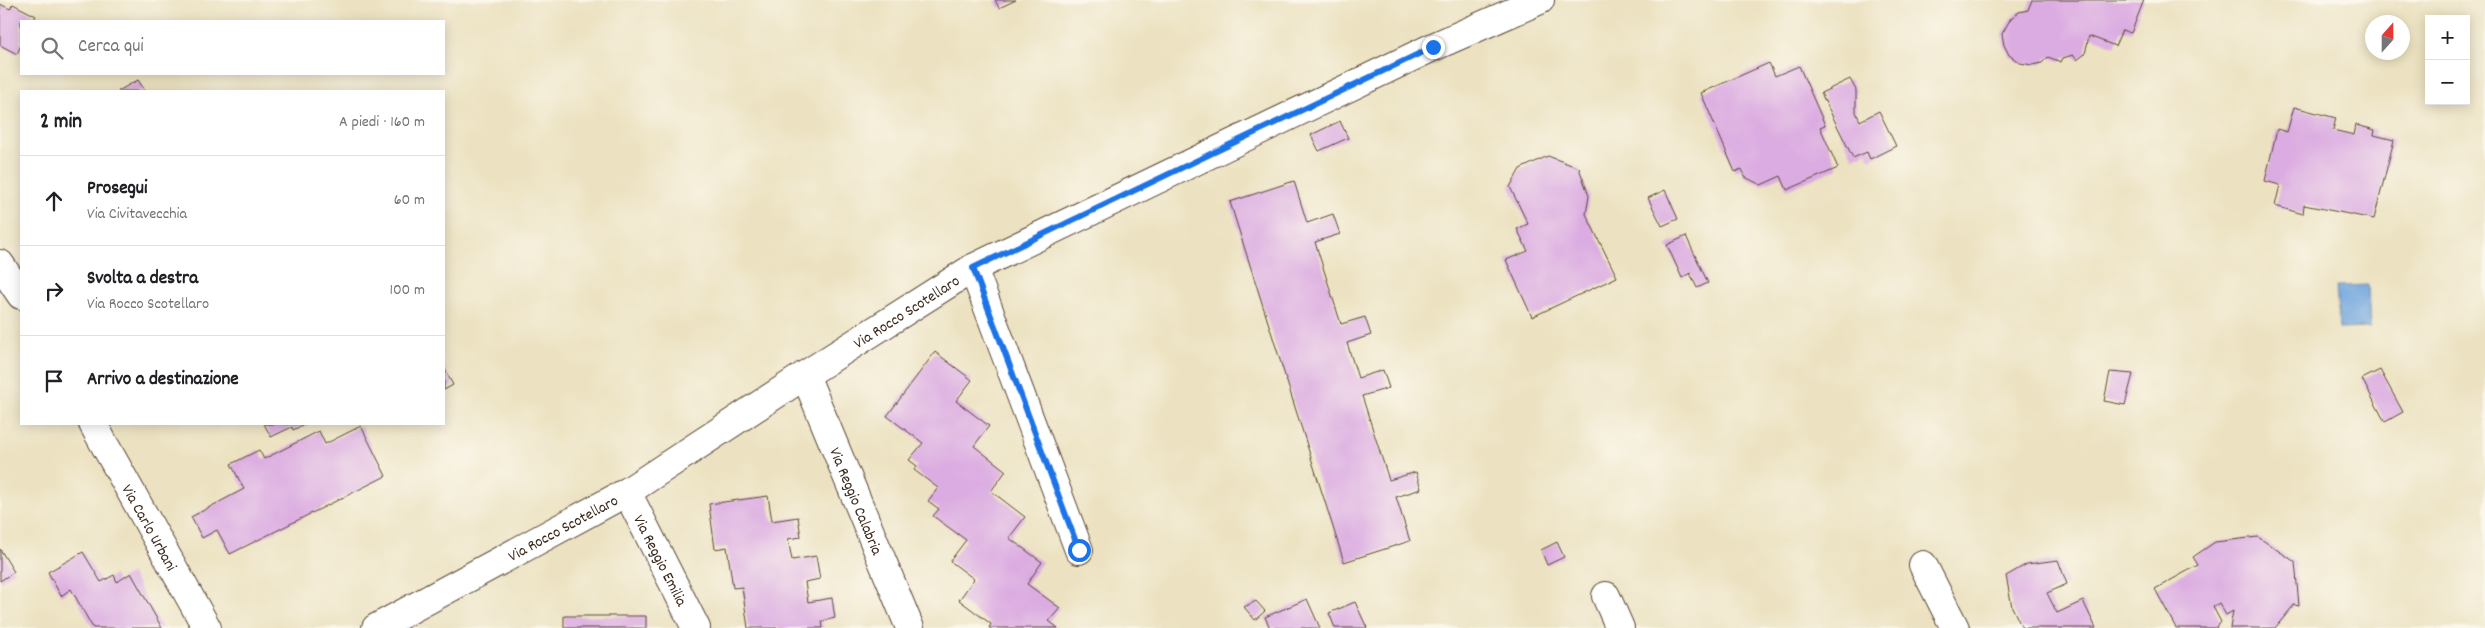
<!DOCTYPE html>
<html lang="it">
<meta charset="utf-8">
<style>
body{margin:0;font-family:Dekko,sans-serif;background:#f2f2f2;color:#202124}
.controls{position:absolute;right:15px;top:15px;display:grid;overflow:hidden;border-radius:0px;box-shadow:0 2px 12px #0003}
.controls button{width:45px;height:45px;display:grid;place-items:center;padding:0;border:0;border-bottom:1px solid #e0e0e0;background:#fff;color:#202124;font:25px sans-serif}
.compass{position:absolute;left:2365px;top:15px;width:45px;height:45px;border-radius:50%;background:#fff;box-shadow:0 2px 12px #0003;rotate:21deg}
.stop{position:absolute;width:15px;height:15px;margin:-11px;border:4px solid #1a73e8;border-radius:50%;background:#fff}
.stop.end{background:#1a73e8;border-color:#fff;box-shadow:0 1px 5px #0008}
.list{margin:0;padding:0;list-style:none}
h2{display:flex;justify-content:space-between;align-items:center;height:65px;margin:0;padding:0 20px;font-size:21px}
h2 small{font-size:16px;font-weight:400;color:#757577}
.list li{display:grid;grid-template-columns:32px 1fr auto;gap:15px;align-items:center;box-sizing:border-box;height:90px;padding:0 20px;border-top:1px solid #e0e0e0}
.list b{display:block;font-size:19px;white-space:nowrap}
.list p{margin:0;font-size:16px;white-space:nowrap;color:#757577}
.list em{font-size:16px;font-style:normal;color:#757577}
.icon{flex:none;width:28px;height:28px;fill:none;stroke:currentColor;stroke-width:2;stroke-linecap:round;stroke-linejoin:round}
.map{position:relative;flex:none;width:2485px;height:628px;overflow:hidden}
.search{position:absolute;background:#fff;box-shadow:0 2px 12px #0003;left:20px;top:20px;width:425px;height:55px;display:flex;align-items:center;gap:12px;box-sizing:border-box;padding:0 18px;border-radius:0px;color:#757577;font-size:19px}
.panel{position:absolute;background:#fff;box-shadow:0 2px 12px #0003;left:20px;top:90px;width:425px;height:335px;border-radius:0px}
.map>svg:first-child{display:block}
</style>
<div class="map">
<svg width="2485" height="628" viewBox="0 0 2485 628">
<rect width="100%" height="100%" fill="#fbf7ec"/>
<filter id="ink" filterUnits="userSpaceOnUse"><feTurbulence type="fractalNoise" baseFrequency=".02" numOctaves="2"/><feDisplacementMap in="SourceGraphic" scale="10" xChannelSelector="R" yChannelSelector="G"/><feConvolveMatrix kernelMatrix="1 2 1 2 8 2 1 2 1" color-interpolation-filters="sRGB"/></filter>
<filter id="wash" filterUnits="userSpaceOnUse"><feTurbulence type="fractalNoise" baseFrequency=".0096" numOctaves="4" result="noise"/><feDisplacementMap in="SourceGraphic" scale="20" xChannelSelector="R" yChannelSelector="G"/><feGaussianBlur stdDeviation="1.12" result="paint"/><feColorMatrix in="noise" values="0 0 0 0 0 0 0 0 0 0 0 0 0 0 0 0 0 1.4 0 .05"/><feComposite in="paint" operator="in"/></filter>
<g filter="url(#wash)">
<rect width="100%" height="100%" fill="#ece2c1"/>
<path fill="#70a5dd" stroke="#56687e" d="M2368,285L2370,328L2339,329L2336,286Z"/>
<g id="blocks">
<path fill="#dbace1" d="M995,0H1016L999,8Z
M2032,0H2144L2131,33L2122,30L2115,46L2089,36L2085,54L2077,60L2073,55L2063,58L2061,62L2048,57L2042,63L2032,65L2020,63L2009,55L2004,45L2002,34L2011,18L2019,12L2028,10Z
M0,4L10,9L13,4L36,16L33,21H21V45L17,54L0,45Z
M1769,63L1775,76L1799,66L1825,125L1820,127L1838,168L1787,190L1781,176L1761,185L1745,177L1741,169L1735,172L1701,93Z
M1850,79L1856,90V112L1860,121L1879,111L1896,146L1870,159L1867,152L1853,158L1821,93Z
M138,80L145,91H118Z
M2294,107L2336,118L2333,130L2354,135L2356,125L2375,130L2374,135L2394,140L2374,219L2304,205L2303,214L2275,206L2280,185L2265,181L2277,129L2287,132Z
M1340,121L1348,138L1319,151L1311,135Z
M1548,156L1579,168L1589,196L1586,214L1617,277L1532,317L1506,260L1528,251L1517,229L1528,224L1510,187L1520,169Z
M1294,181L1307,223L1333,214L1340,234L1315,242L1341,324L1365,317L1371,335L1347,343L1358,378L1383,370L1389,388L1362,396L1389,480L1416,472L1421,489L1396,497L1410,541L1344,562L1230,202Z
M1665,190L1678,219L1662,226L1648,198Z
M1686,236L1708,283L1697,288L1690,273L1682,278L1667,245Z
M935,352L972,380L956,401L989,426L974,446L1006,471L991,491L1025,517L1009,538L1042,562L1027,584L1060,608L1049,621L1058,628H989L991,624L959,600L974,579L950,561L966,540L933,516L939,509L928,501L938,488L914,470L917,466L909,460L923,443L887,416Z
M444,368L453,385L444,390Z
M2380,370L2403,412L2385,422L2362,379Z
M2110,372L2133,374L2125,405L2104,401Z
M264,424H305L293,430L292,427L271,437Z
M361,426L386,476L230,554L217,530L202,538L191,517L244,489L231,464L259,450L264,459L319,431L325,444Z
M768,496L772,521L798,517L801,537L788,539L792,560L816,556L820,579L805,582L808,602L832,598L835,618L822,621L823,628H748L742,587L733,588L727,547L715,549L709,504Z
M2258,537L2295,562L2299,606L2294,605L2275,628H2230L2233,611L2226,615L2219,603L2213,607L2221,622L2216,628H2176L2155,589L2198,565L2193,557L2215,542Z
M1557,542L1564,557L1547,565L1541,550Z
M0,549L14,572L0,581Z
M83,552L101,582L114,575L117,582L131,573L162,628H93L71,589L61,596L48,572Z
M2058,560L2067,584L2047,593L2057,613L2083,601L2096,628H2022L2012,607L2006,576L2027,564Z
M1307,599L1320,628H1270L1265,617Z
M1256,601L1265,611L1255,620L1244,607Z
M1355,602L1367,628H1335L1329,613Z
M564,616H646V628H564Z"/>
</g>
</g>
<g filter="url(#ink)">
<use href="#blocks" fill-opacity="0" stroke="#564636" stroke-width="1"/>
<g fill="none" stroke-linecap="round" stroke-linejoin="round">
<g stroke="#564636" stroke-width="30">
<g id="street">
<path d="M0,264L21,295"/>
<path d="M973,268L1079,550"/>
<path id="s1" d="M805,375L910,628"/>
<path id="s2" d="M93,424L207,628"/>
<path id="s3" d="M627,492L696,628"/>
<path d="M1923,565L1955,628"/>
<path d="M1606,596L1620,628"/>
</g>
</g>
<g stroke="#564636" stroke-width="30">
<g id="secondary">
<path id="s4" d="M376,628L627,492L805,375L973,268L1433,47L1540,0"/>
</g>
</g>
<use href="#street" stroke="#fff" stroke-width="28"/>
<use href="#secondary" stroke="#fff" stroke-width="28"/>
</g>
</g>
<g fill="none" stroke-linecap="round" stroke-linejoin="round" filter="url(#ink)">
<path stroke="#1a73e8" stroke-width="6" d="M1079,550L973,268L1433,47"/>
</g>
<g text-anchor="middle" stroke-width="4" stroke-linejoin="round" paint-order="stroke">
<g font-size="16" fill="#3b2a1e" stroke="#fbf7ec">
<text dy="6" stroke="none"><textPath href="#s4" startOffset="618">Via Rocco Scotellaro</textPath></text>
<text dy="6" stroke="none"><textPath href="#s1" startOffset="136">Via Reggio Calabria</textPath></text>
<text dy="6" stroke="none"><textPath href="#s2" startOffset="118">Via Carlo Urbani</textPath></text>
<text dy="6" stroke="none"><textPath href="#s4" startOffset="212">Via Rocco Scotellaro</textPath></text>
<text dy="6" stroke="none"><textPath href="#s3" startOffset="76">Via Reggio Emilia</textPath></text>
</g>
</g>
</svg>
<div class="controls">
<button>+</button>
<button>−</button>
</div>
<svg class="compass" viewBox="-18 -18 36 36"><path d="M0-13l5 13h-10z" fill="#e53935"/><path d="M0 13l5-13h-10z" fill="#757577"/></svg>
<div class="stop" style="left:1079px;top:550px"></div>
<div class="stop end" style="left:1433px;top:47px"></div>
<div class="search"><svg class="icon" aria-label="search" viewBox="0 0 24 24"><circle cx="10" cy="10" r="6"/><path d="M15 15l6 6"/></svg>Cerca qui</div>
<section class="panel">
<h2>2 min<small>A piedi · 160 m</small></h2>
<ul class="list">
<li><svg class="icon" aria-label="ahead" viewBox="0 0 24 24"><path d="M12 20V5M6 11l6-6 6 6"/></svg><div><b>Prosegui</b><p>Via Civitavecchia</p></div><em>60 m</em></li>
<li><svg class="icon" aria-label="right" viewBox="0 0 24 24"><path d="M7 20v-9h11M14 6l5 5-5 5"/></svg><div><b>Svolta a destra</b><p>Via Rocco Scotellaro</p></div><em>100 m</em></li>
<li><svg class="icon" aria-label="arrive" viewBox="0 0 24 24"><path d="M6 21V4h12l-3 4 3 4H6"/></svg><div><b>Arrivo a destinazione</b></div></li>
</ul>
</section>
</div>
